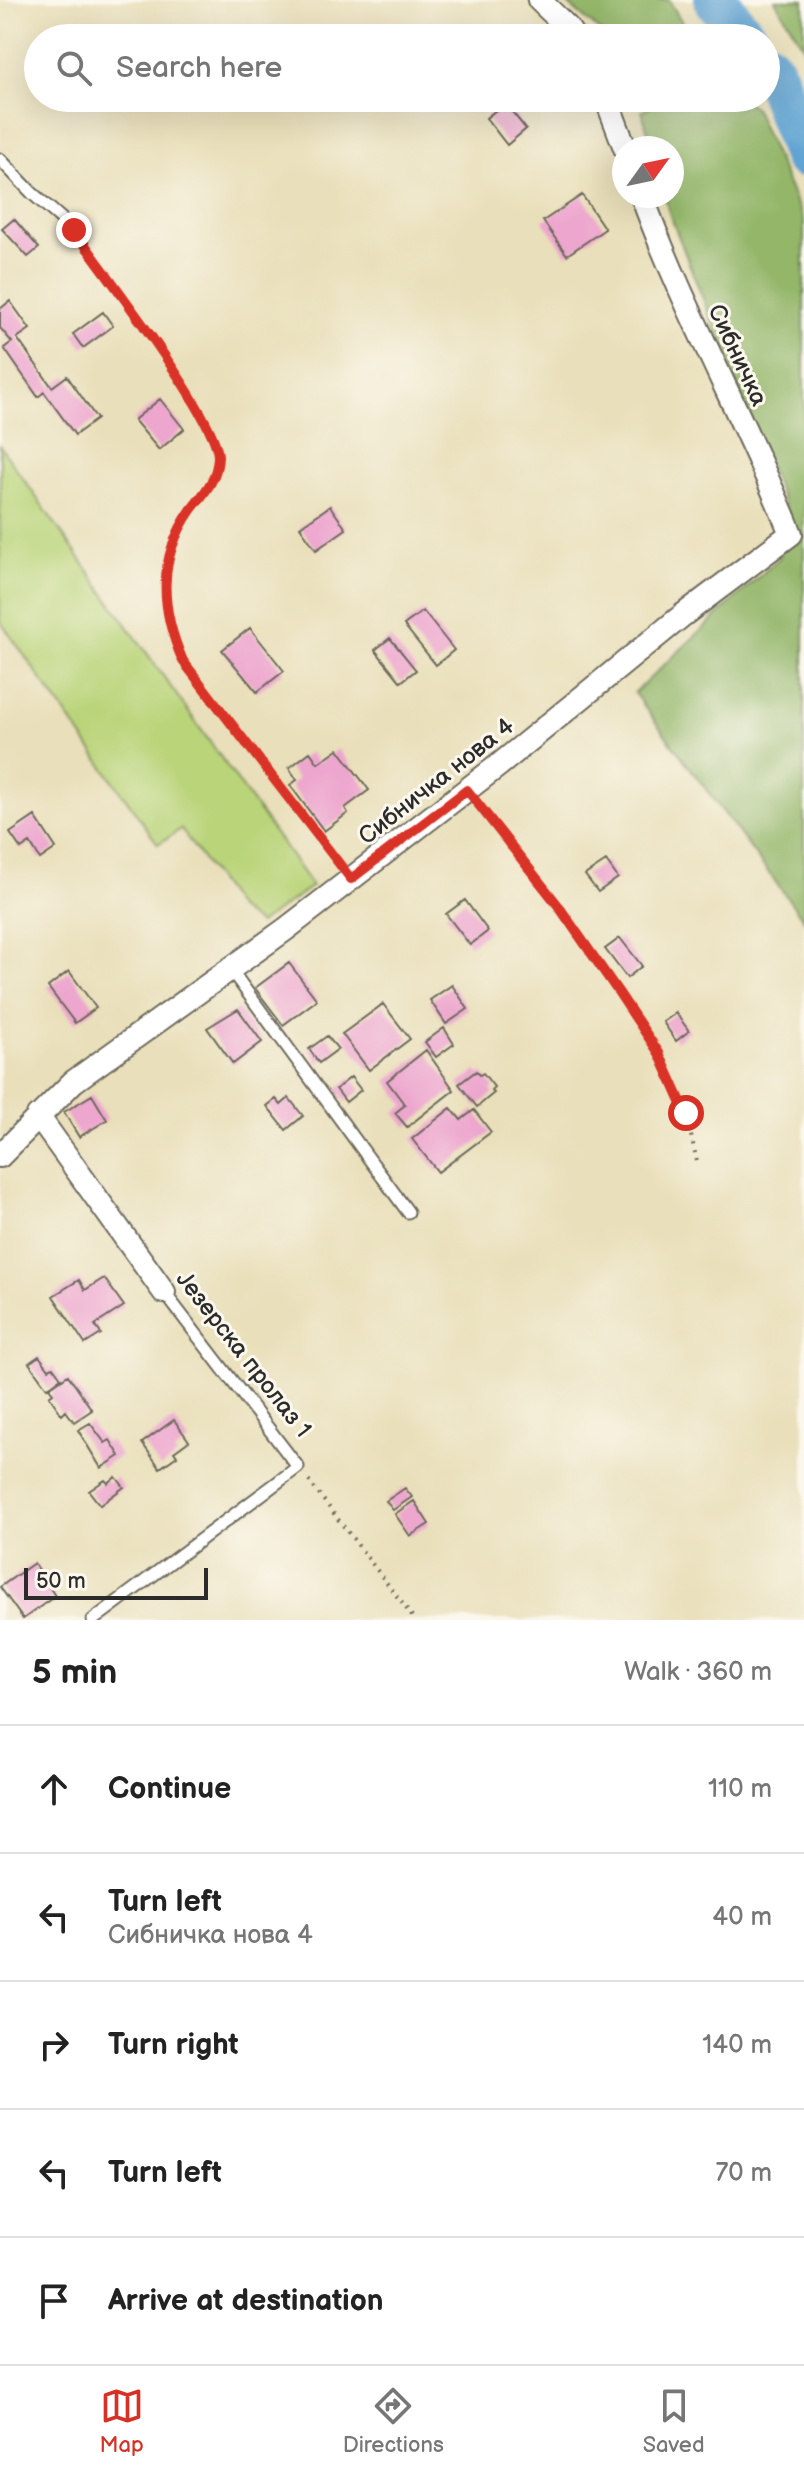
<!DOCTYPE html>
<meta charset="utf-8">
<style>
body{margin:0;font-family:"Balsamiq Sans",sans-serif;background:#f6f6f6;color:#222}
.compass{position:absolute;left:612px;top:136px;width:72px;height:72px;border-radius:50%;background:#fff;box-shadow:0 8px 32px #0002;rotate:57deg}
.scale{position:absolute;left:24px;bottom:20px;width:184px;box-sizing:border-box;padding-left:8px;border:4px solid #2b2b2b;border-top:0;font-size:22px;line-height:28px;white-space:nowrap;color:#2b2b2b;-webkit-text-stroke:6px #fbf7ec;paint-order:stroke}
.stop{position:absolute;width:24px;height:24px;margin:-18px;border:6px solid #d93025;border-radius:50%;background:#fff}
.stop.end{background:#d93025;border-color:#fff;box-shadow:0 2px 8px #0008}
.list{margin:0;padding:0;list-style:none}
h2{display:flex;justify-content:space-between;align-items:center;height:104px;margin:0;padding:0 32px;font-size:34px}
h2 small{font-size:26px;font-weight:400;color:#767676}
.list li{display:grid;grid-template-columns:52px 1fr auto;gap:24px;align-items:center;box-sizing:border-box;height:128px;padding:0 32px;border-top:2px solid #e0e0e0}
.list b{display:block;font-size:30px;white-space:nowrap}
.list p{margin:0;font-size:26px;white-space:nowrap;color:#767676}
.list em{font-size:26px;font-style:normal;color:#767676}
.icon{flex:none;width:44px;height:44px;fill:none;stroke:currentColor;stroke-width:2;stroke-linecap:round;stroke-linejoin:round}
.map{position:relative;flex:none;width:804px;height:1620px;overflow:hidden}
.search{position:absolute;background:#fff;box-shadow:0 8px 32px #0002;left:24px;right:24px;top:24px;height:88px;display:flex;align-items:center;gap:20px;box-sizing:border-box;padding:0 28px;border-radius:44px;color:#767676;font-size:30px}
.sheet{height:744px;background:#fff}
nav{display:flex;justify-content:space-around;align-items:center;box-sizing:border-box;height:112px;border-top:2px solid #e0e0e0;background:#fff;font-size:22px;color:#767676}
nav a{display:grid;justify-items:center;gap:4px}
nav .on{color:#d93025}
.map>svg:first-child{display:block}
</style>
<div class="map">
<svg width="804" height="1620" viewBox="0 0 804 1620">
<rect width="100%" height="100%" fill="#fbf7ec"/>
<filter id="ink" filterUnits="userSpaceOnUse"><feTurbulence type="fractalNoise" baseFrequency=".0125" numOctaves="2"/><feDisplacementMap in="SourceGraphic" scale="16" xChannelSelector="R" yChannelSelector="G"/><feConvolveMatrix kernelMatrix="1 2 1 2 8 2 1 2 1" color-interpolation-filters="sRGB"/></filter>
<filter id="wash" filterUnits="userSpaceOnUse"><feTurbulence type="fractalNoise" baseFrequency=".006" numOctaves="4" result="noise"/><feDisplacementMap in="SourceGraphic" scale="32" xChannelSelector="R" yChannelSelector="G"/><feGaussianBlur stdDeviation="1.8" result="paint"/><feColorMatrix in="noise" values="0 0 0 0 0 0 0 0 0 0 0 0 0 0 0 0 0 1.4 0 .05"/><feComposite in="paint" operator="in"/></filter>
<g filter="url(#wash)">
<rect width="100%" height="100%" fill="#e9dfba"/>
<path fill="#bad479" stroke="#728052" stroke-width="2" d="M0,446L312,886L259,924L238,909L181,829L158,844L0,621Z"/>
<path fill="#93b669" stroke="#5f704a" stroke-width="2" d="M563,0H669L691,38H608Z
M775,0H804V48Z
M668,98H741L754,107L804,221V920L634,693L780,557L787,512L668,210L665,196H672V148H652L642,111Z"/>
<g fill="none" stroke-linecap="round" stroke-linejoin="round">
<path stroke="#5ea3d3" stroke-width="44" d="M716,0L746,38
M766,63L773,71L804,156"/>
</g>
<g id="blocks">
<path fill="#eda6ce" d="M513,98H534L537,102L524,112Z
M563,98H590L571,111Z
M505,103L526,129L507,145L486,118Z
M582,195L605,229L567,255L543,221Z
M14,219L39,248L28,257L2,229Z
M10,301L30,329L17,338L52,387L67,376L97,419L75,435L44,392L38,397L4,348L12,342L0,328V309Z
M103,312L113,326L83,348L73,334Z
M160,399L184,429L159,450L134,420Z
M330,506L346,529L316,550L300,527Z
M423,611L454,650L436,665L404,625Z
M250,628L284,671L257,692L222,650Z
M390,638L416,670L401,682L375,650Z
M338,749L369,790L345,808L348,813L324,831L290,785L297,780L289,768L310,752L318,763Z
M35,816L56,848L40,859L30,843L21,849L10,833Z
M606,861L618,878L598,892L585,875Z
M465,900L488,931L470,945L446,914Z
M620,938L642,966L627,978L605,949Z
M289,963L317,1000L283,1025L255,988Z
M69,971L96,1008L75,1023L48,987Z
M452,985L468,1009L446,1024L430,1000Z
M383,1004L410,1039L369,1070L342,1034Z
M238,1009L262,1042L233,1064L207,1028Z
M676,1013L689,1031L676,1041L663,1022Z
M444,1028L454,1044L436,1057L425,1042Z
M327,1036L338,1049L319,1063L309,1049Z
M426,1050L454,1090L407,1127L395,1113L405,1105L387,1081Z
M476,1071L480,1075L483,1073L494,1087L491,1090L494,1093L477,1107L459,1084Z
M351,1077L361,1090L346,1102L336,1089Z
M92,1095L107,1120L79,1137L64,1112Z
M289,1098L303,1116L286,1130L267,1106L276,1099L281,1105Z
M451,1108L461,1120L474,1110L491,1132L438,1172L412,1139Z
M104,1278L124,1306L95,1325L101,1334L85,1344L53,1296L79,1280L85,1290Z
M39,1356L49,1369L53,1367L61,1378L47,1388L29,1363Z
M68,1375L92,1410L74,1422L66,1411L62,1415L49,1396L53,1393L49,1388Z
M174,1420L189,1441L174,1452L177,1456L160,1468L142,1443Z
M90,1423L105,1443L110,1440L120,1456L101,1468L78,1430Z
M116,1477L124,1487L100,1505L89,1491L105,1480L108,1483Z
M405,1488L412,1497L393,1510L386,1501Z
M414,1501L429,1524L410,1536L395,1514Z
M34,1563L55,1596L23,1619L0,1587Z"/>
</g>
</g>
<g filter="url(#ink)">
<use href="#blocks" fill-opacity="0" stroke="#6e6a5d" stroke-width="2"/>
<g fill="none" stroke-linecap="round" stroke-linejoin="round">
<g stroke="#6e6a5d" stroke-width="15">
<path id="lane" d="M0,159L32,193L74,230
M231,970L408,1212
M93,1620L298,1467L164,1292"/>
</g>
<g stroke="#6e6a5d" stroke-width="26">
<path id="street" d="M539,0L567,27L574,38
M606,98L625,148
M642,196C684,312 745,419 791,534
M38,1116L164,1292
M0,1156L73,1082L286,929L499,765L683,615L791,534"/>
</g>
<path stroke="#6e6a5d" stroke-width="4" stroke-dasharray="2 6" stroke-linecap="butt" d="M85,245C111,281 218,421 218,457C218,479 204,493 191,510C156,560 160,607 183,661L338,862
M481,808L557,904L659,1053L686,1113L698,1166
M309,1481L415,1620"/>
<use href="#lane" stroke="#fff" stroke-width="11"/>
<use href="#street" stroke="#fff" stroke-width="22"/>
</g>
</g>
<g fill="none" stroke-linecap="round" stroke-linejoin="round" filter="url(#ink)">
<path stroke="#d93025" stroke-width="10" d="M74,230C101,268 218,419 218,457C217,480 204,493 191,510C157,559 160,608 183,661L351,879L467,790L557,904L619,993L659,1053L686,1113"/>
</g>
<g text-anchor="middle" stroke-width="6" stroke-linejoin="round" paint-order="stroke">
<g font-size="24" fill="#2b2b2b" stroke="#fbf7ec">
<text transform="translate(738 355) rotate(65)" y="8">Сибничка</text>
<text transform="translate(436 781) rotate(-38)" y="8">Сибничка нова 4</text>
<text transform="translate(244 1354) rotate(52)" y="8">Језерска пролаз 1</text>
</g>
</g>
</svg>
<svg class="compass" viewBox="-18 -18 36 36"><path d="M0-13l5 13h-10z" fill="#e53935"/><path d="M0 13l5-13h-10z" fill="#767676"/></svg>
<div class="scale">50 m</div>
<div class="stop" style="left:686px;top:1113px"></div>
<div class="stop end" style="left:74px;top:230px"></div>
<div class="search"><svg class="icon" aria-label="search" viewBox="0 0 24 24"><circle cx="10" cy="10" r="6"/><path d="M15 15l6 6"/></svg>Search here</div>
</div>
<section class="sheet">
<h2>5 min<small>Walk · 360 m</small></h2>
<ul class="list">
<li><svg class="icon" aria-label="ahead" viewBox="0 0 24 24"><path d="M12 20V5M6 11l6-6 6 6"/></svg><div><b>Continue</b></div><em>110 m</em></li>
<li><svg class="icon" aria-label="left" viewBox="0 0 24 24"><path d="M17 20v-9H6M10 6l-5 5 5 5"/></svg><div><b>Turn left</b><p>Сибничка нова 4</p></div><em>40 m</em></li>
<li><svg class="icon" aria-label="right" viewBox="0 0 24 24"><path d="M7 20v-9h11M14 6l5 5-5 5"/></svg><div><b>Turn right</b></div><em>140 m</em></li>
<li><svg class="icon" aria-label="left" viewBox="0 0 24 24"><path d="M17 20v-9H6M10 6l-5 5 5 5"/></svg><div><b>Turn left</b></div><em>70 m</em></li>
<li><svg class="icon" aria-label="arrive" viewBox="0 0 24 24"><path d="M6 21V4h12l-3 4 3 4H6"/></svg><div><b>Arrive at destination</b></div></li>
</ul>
</section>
<nav>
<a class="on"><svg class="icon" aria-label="map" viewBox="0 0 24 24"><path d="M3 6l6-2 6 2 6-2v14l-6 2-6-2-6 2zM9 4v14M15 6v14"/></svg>Map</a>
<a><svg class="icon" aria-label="directions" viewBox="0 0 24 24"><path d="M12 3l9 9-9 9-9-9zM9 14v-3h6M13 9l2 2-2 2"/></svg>Directions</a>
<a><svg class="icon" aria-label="saved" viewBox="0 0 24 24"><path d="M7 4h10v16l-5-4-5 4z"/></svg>Saved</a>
</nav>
